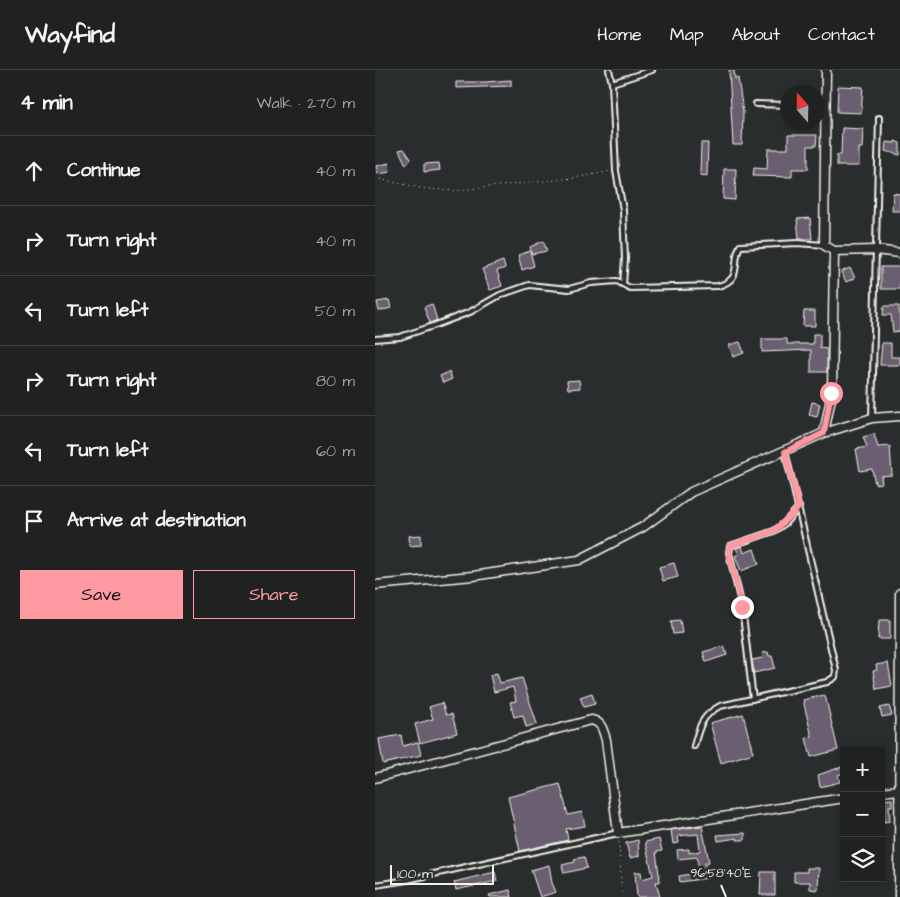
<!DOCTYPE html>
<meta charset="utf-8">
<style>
body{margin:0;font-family:"Architects Daughter",sans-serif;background:#282a2a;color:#f1f3f6}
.controls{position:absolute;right:15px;bottom:15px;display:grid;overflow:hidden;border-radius:0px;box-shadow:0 2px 8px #0003}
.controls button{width:45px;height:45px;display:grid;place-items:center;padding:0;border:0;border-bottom:1px solid #3d3f40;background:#202222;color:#f1f3f6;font:25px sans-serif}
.compass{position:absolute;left:405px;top:15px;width:45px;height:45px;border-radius:50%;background:#202222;box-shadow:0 2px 8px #0003;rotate:340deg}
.scale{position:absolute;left:15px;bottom:12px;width:104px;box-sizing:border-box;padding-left:5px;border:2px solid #f4f1e8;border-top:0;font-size:14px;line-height:18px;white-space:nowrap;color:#f4f1e8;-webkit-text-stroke:4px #2a2d2e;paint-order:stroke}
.stop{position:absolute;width:15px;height:15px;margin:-11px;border:4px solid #ff9aa2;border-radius:50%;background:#fff}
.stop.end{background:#ff9aa2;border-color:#fff;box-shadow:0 1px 5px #0008}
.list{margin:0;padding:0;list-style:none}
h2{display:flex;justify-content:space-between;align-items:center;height:65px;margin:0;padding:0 20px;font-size:21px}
h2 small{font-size:16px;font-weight:400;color:#a2a4a5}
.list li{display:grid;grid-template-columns:32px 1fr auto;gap:15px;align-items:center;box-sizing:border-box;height:70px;padding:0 20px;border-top:1px solid #3d3f40}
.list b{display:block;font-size:19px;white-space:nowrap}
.list em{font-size:16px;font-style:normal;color:#a2a4a5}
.actions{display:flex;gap:10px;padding:15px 20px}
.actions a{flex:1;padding:11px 0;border:1px solid #ff9aa2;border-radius:0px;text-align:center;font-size:18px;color:#ff9aa2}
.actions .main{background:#ff9aa2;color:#111}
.icon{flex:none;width:28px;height:28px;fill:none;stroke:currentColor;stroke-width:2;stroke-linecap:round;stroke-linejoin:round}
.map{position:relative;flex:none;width:525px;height:827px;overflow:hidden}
header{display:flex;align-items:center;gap:30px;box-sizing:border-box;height:70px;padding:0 25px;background:#202222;border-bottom:1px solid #3d3f40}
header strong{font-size:24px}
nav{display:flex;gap:28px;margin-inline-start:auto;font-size:18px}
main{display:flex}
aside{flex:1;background:#202222}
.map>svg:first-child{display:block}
</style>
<header>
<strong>Wayfind</strong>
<nav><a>Home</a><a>Map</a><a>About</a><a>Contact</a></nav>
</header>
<main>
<aside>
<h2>4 min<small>Walk · 270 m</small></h2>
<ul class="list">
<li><svg class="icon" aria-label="ahead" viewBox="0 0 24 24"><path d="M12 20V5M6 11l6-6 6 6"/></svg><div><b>Continue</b></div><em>40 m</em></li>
<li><svg class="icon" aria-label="right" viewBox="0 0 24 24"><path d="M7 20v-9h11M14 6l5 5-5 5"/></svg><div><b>Turn right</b></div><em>40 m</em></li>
<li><svg class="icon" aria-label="left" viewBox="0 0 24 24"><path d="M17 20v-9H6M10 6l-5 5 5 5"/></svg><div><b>Turn left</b></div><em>50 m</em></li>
<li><svg class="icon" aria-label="right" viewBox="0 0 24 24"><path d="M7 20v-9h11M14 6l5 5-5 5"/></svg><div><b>Turn right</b></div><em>80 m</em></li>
<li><svg class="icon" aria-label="left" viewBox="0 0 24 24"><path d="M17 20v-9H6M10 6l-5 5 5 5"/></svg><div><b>Turn left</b></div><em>60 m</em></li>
<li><svg class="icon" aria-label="arrive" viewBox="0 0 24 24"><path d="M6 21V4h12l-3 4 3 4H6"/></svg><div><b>Arrive at destination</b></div></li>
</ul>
<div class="actions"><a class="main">Save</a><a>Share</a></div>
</aside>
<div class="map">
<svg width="525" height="827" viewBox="0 0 525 827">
<rect width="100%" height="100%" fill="#2a2d2e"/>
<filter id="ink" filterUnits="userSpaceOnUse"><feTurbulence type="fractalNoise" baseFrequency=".02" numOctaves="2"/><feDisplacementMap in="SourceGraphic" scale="10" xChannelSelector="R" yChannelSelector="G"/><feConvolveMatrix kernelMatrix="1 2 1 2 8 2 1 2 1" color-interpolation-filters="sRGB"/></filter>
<g filter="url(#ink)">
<path fill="#695f6f" stroke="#f4f1e8" d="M354,0H359L360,9L363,8L368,42L367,75H358Z
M136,10V16L81,18V12H111Z
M463,16L488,17L486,43L462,42Z
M467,58L488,59L487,78H484V96H462V85H466Z
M413,65H442L441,76H433V99H417V107L378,106L379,98L392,99L393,79H413Z
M520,71L525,73V85L510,81L511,72L520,73Z
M326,73H333L332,106L325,105Z
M29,79L36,89L31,95L24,80Z
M14,93L15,102L3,104L1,96Z
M64,93L65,100L49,102V94Z
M349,99H361L360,130L348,129Z
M518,123L525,124V141H517Z
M435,148L437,169H424L422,149Z
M168,171L172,181L157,184L155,177Z
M155,181L159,196L147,200L143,185Z
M128,191L130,198L122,201L127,216L115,220L107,199Z
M506,197H525V219H506Z
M475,198L480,208L471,212L466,202Z
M14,230L16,238L4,241L2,232Z
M57,234L62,250L55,253L49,237Z
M509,236H524L525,261L518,262L516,245H508Z
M429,241H440V256H428Z
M438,264H445V278L452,279V302H436V280L387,282V269H412V274H438Z
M365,272L369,283L358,287L354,275Z
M507,273H516V287H525V295H505Z
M74,302L77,309L68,313L65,306Z
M204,310L205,318L193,319L192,311Z
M437,332L445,334L442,347L434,345Z
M499,364L503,377L515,376L517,405L506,406L507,413L500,414L497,399L485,401L481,379L492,377L488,367Z
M46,465V475L35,476L34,466Z
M367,476L369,483L379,479L384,494L366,501L360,486L364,484L361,478Z
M299,493L303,507L288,511L284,497Z
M305,550L307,563L298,564L296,551Z
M504,550H515V569H503Z
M349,576L352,585L331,592L328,582Z
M393,582L394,586H397L400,598L379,603L377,590L388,588L387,583Z
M513,593L517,616L501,619L498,601L502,600L501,595Z
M122,603L125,613L147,608L162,654L151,657L148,645L139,647L135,632L141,631L138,617L119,622L115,605Z
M217,623L220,634L209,637L205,627Z
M450,625L463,680L436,687L431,668L437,667L428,630Z
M67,633L71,645L77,644L82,663L45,673L40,654L58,649L54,637Z
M514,636L517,645L507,647L505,638Z
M368,644L378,683L346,693L335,653Z
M26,665L28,676L43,672L46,685L8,694L4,669Z
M469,696V703L463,705L465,712L445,717L443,705Z
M185,714L193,745L207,742L210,756L191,759L193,770L145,781L133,727Z
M517,729V736H514L515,751L509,752V749H506V730Z
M327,756L334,792L330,793L333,808L305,812L304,806L322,803L324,800L322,787L303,789L302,780L314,779V783L325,781L323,764L303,766L304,773L298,774L296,760Z
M370,763V770H362V768L343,771L342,765Z
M284,769L287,781L281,782L285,812H281L285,827H262L260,802H266L267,809L278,806L270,772Z
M263,770L264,786L255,788L251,773Z
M209,787L212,798L189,803L187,795L200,792L199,789Z
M174,795L177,813L181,822L165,827L156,800Z
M432,798H444L443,820L435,819V812H419V802H432Z
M120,802L122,811L81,820L79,812Z
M386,802H400V825H385Z
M135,820L137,827H115L114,825Z"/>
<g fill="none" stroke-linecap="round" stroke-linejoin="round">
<g stroke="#f4f1e8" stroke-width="8">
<path id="service" d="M234,0L237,13L241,101L248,140L250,189L248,214
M237,13L277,0
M381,34L412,35
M0,269L25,267L58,256L95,242L125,225L154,215L194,219L216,213L242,211L255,218L343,216C369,209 356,193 365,176L422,173L449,175
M497,348L504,48
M378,629L367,537L354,483L355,476L399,461L409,454L424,437
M319,676C324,657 327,645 345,636L452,612L460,607L461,600L410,381
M0,815L32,810L243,763"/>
</g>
<g stroke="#f4f1e8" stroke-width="11">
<path id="minor" d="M451,0L449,175L459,181L500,180L525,183
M449,363L457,323L459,181
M0,515L98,506L204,490L268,457L316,422L449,363L497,348L525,346
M0,708L216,650C227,652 228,660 231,670L243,763L469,728
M506,722L524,720
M524,827L525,523"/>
</g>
<path stroke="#f4f1e8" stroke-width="1" stroke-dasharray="1 4" stroke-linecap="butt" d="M0,108L45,118L77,121L199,108L237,101
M244,772L247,827"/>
<use href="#service" stroke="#2a2d2e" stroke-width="4"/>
<use href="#minor" stroke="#2a2d2e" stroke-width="8"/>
</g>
</g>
<g fill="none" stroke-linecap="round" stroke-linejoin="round" filter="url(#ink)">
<path stroke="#ff9aa2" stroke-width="6" d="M367,537L354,483L355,476L399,461L424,437L410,382L449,363L456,323"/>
</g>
<path fill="none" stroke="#f4f1e8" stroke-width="2" d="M346,815L351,827"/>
<g font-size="12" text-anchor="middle" fill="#f4f1e8" stroke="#2a2d2e" stroke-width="5" stroke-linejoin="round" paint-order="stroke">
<text x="346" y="807">96°58'40"E</text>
</g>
</svg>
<div class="controls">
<button>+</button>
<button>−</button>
<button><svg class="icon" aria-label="layers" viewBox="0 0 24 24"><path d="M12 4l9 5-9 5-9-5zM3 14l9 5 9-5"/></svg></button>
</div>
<svg class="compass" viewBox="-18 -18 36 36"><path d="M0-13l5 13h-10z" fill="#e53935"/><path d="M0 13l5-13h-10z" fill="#a2a4a5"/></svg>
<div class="scale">100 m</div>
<div class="stop" style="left:456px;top:323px"></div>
<div class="stop end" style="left:367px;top:537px"></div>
</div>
</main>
